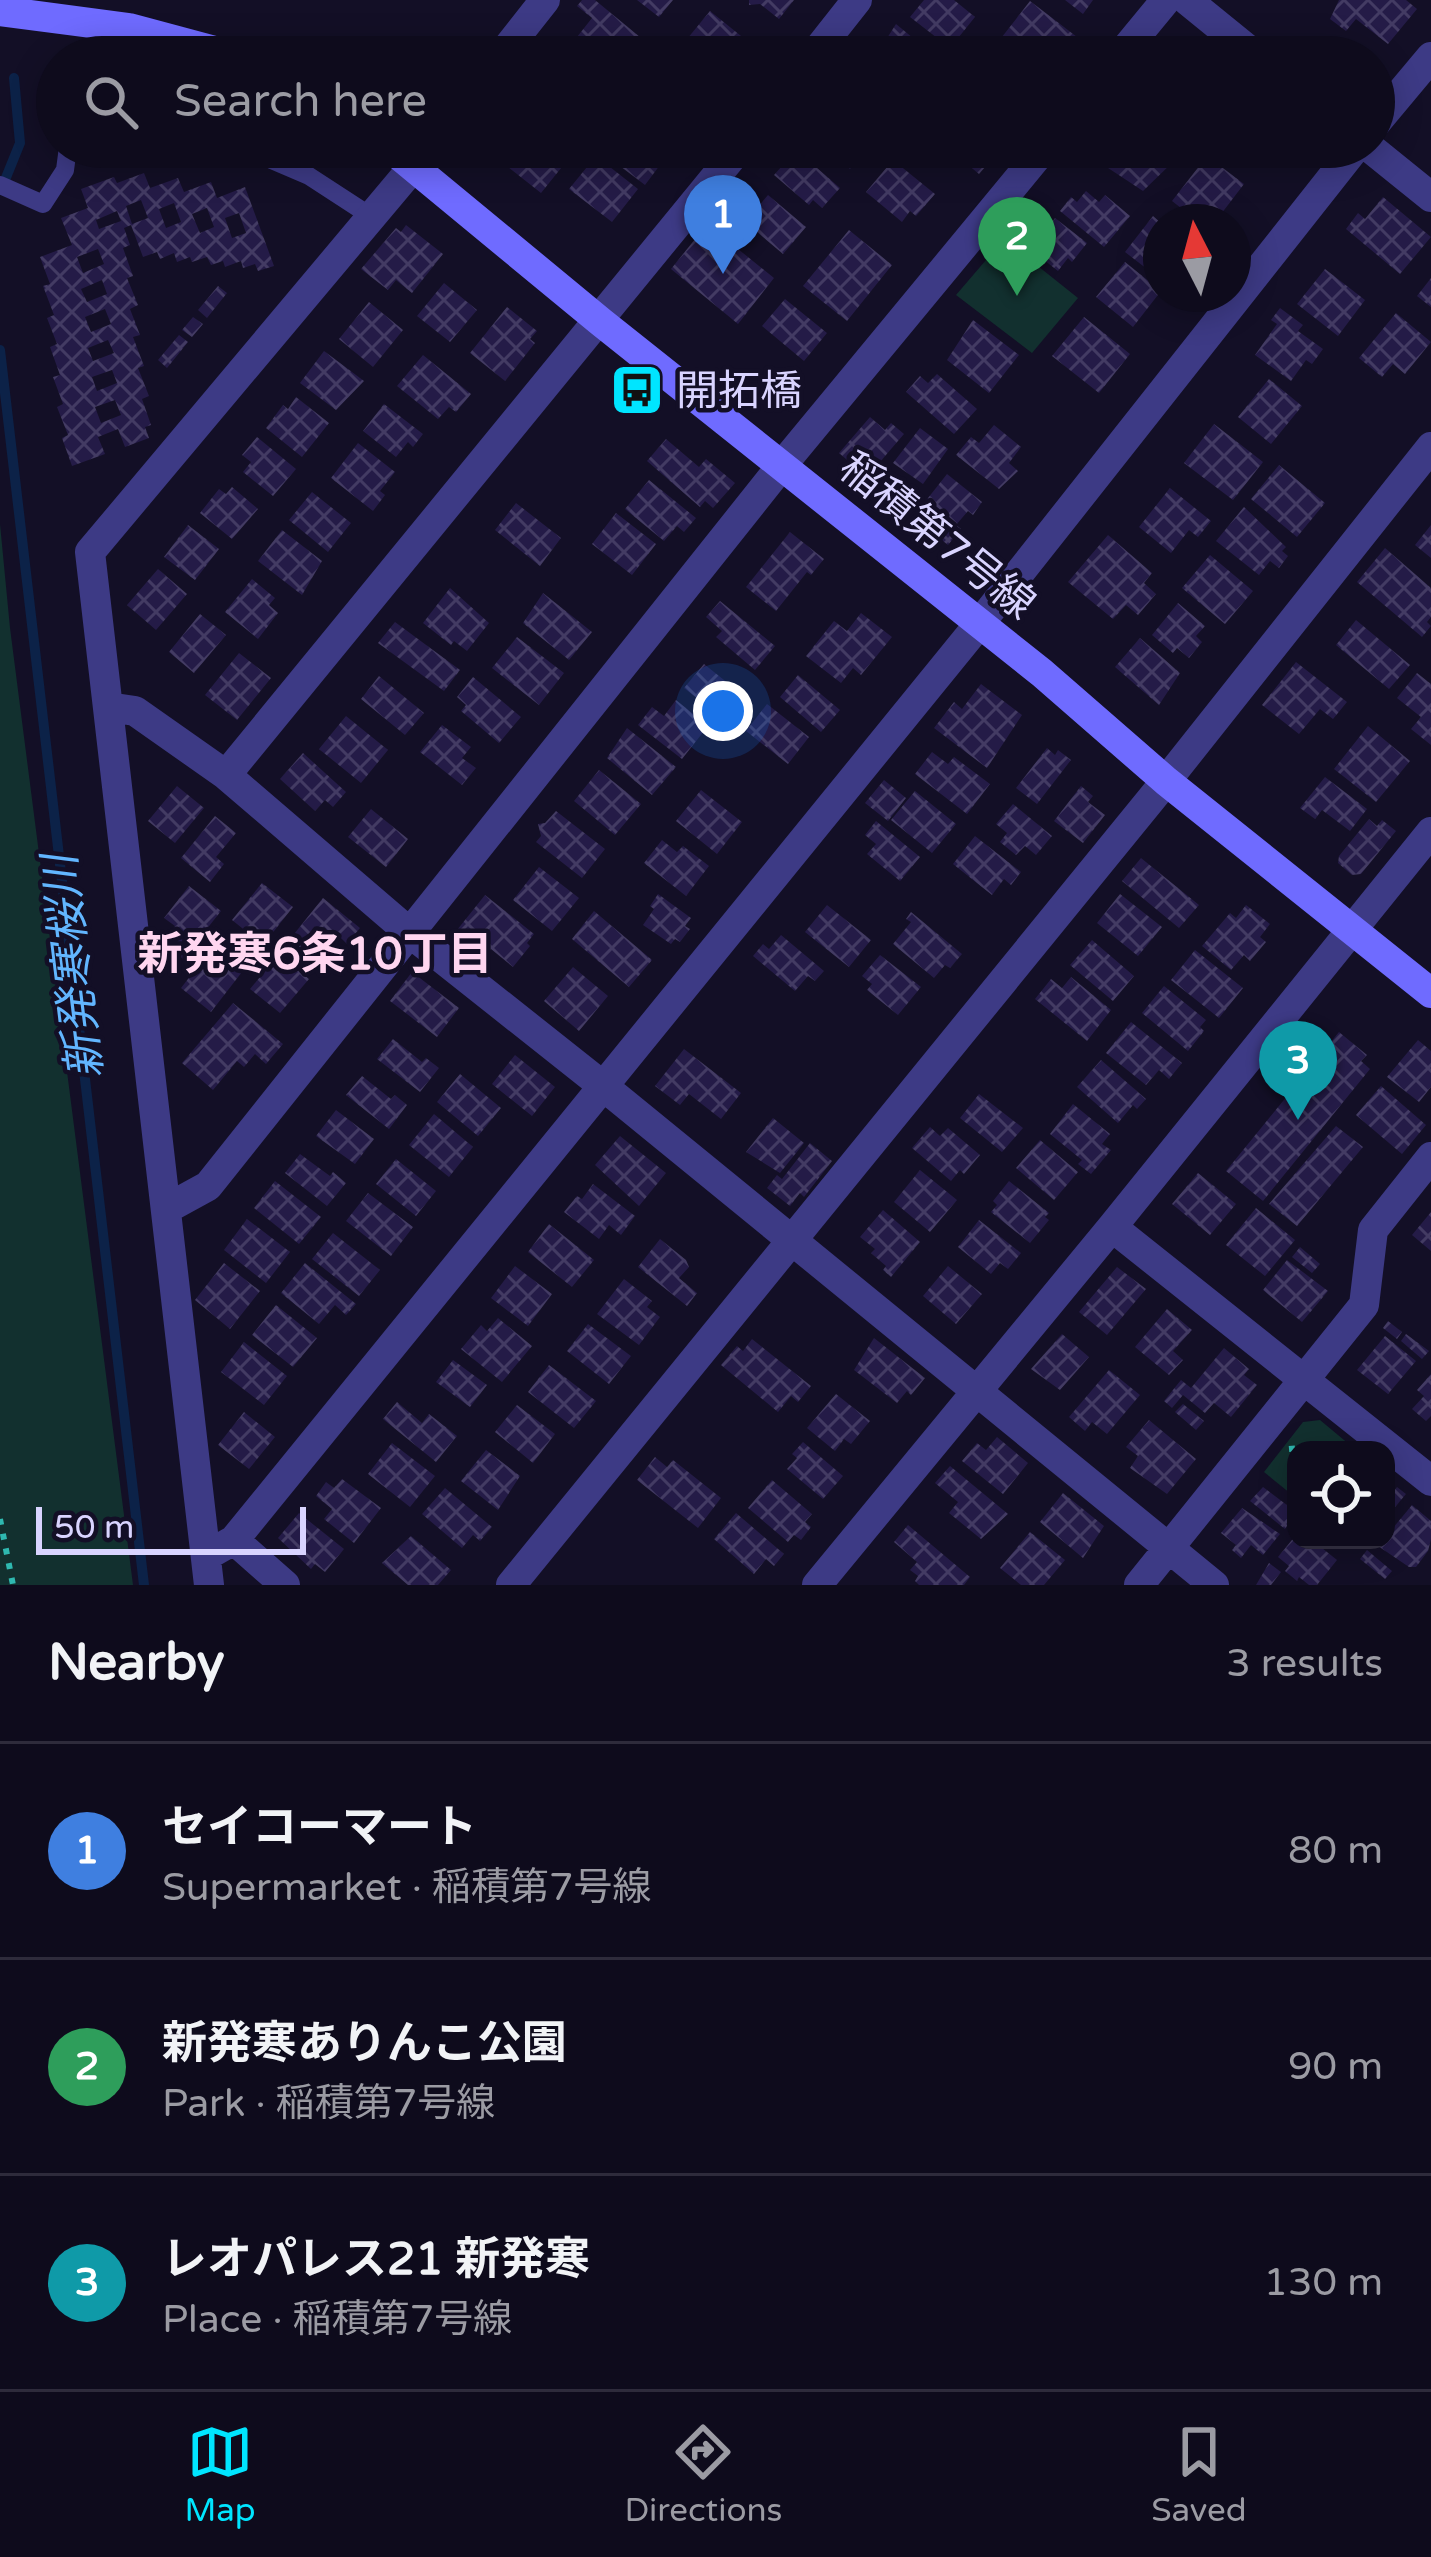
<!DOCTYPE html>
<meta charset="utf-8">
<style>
body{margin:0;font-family:"Varela Round","Noto Sans JP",sans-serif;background:#171425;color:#f1f3f6}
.controls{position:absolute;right:36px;bottom:36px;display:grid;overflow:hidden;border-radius:24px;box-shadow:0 6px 30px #0003}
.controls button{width:108px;height:108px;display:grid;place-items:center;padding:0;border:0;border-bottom:3px solid #2e2b3b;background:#0e0b1c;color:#f1f3f6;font:60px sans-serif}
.compass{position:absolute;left:1143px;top:204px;width:108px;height:108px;border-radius:50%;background:#0e0b1c;box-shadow:0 6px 30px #0003;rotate:354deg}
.scale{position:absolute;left:36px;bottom:30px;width:270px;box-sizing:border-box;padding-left:12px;border:6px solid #d9d4ff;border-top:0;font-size:33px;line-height:42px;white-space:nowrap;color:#d9d4ff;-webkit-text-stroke:9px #130f26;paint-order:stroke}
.you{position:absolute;left:723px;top:711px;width:42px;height:42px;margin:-30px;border:9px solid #fff;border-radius:50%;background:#1a73e8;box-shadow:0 0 0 18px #1a73e833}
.badge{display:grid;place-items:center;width:78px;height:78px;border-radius:50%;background:#00e5ff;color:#fff;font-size:39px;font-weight:700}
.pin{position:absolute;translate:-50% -99px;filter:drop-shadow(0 3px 6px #0008)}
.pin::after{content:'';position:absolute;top:63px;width:42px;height:36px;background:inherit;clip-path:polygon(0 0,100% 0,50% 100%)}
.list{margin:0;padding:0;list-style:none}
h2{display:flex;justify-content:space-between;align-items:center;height:156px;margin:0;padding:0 48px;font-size:51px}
h2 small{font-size:39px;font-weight:400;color:#9b9ba3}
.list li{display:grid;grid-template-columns:78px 1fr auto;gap:36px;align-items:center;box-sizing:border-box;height:216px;padding:0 48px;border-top:3px solid #2e2b3b}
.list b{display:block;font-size:45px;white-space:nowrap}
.list p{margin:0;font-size:39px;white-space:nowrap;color:#9b9ba3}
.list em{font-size:39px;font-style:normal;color:#9b9ba3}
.icon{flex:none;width:66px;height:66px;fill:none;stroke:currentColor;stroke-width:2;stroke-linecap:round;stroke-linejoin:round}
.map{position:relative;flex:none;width:1431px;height:1585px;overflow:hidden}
.search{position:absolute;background:#0e0b1c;box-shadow:0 6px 30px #0003;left:36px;right:36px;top:36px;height:132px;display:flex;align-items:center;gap:30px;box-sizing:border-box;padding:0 42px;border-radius:66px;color:#9b9ba3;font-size:45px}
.sheet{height:804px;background:#0e0b1c}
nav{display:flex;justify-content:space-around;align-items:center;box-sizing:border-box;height:168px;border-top:3px solid #2e2b3b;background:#0e0b1c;font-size:33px;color:#9b9ba3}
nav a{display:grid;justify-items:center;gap:6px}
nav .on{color:#00e5ff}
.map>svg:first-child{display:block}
</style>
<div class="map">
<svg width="1431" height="1585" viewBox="0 0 1431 1585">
<defs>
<pattern id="building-cross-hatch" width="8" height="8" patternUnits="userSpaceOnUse" patternTransform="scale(3)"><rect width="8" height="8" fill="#241b47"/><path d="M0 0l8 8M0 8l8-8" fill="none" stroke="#433b63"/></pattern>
</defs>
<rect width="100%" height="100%" fill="#130f26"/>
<path fill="#12302f" d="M1004,239L1078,298L1032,353L956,295Z
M0,524L10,628L133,1585H0Z
M1320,1420L1356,1450H1296V1498L1264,1472L1303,1422Z"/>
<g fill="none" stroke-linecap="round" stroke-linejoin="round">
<path stroke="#0c2248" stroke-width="10" d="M1,190L20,143L14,78
M0,350L144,1585"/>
</g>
<path fill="url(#building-cross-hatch)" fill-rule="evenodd" d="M582,0H595L646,42L627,57H602L577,37L592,18L577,6Z
M637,0H673L659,17Z
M749,0H794L779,19L760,4L749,5Z
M924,0H954L975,17L950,48L910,17Z
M1065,0H1093L1083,14Z
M1339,0H1406L1417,9L1388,44L1356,19L1346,31L1330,19Z
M1030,1L1077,37L1061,57H1017L998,42Z
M710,11L751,44L740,57H686L678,50Z
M896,24L936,57H875Z
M1184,41L1203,57H1171Z
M509,147H557L570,157L541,193L499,160Z
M629,147H638L660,165L645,185L616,163Z
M793,147L840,188L822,208L813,200L809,205L774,175L782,166L778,162Z
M824,147H869L850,169Z
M928,147H991L998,152L979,174L955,154L947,163Z
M1115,147H1169L1177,158L1143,191L1102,164Z
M1230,147H1272L1256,167Z
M596,156L638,189L612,222L569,189Z
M1207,156L1244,184L1215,222H1199L1172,201Z
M893,160L935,194L916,216L910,211L902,222L866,192Z
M144,173L150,188L178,178L184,192L211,182L217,198L245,187L274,266L258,271L255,264L243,268L241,261L225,267L223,261L211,265L207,257L192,262L190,257L177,262L174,253L160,259L157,252L143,257L131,225L124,228L130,245L123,248L133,276L127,278L138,305L130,309L140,335L133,337L144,366L138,368L149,396L142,399L151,425L145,427L149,438L125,447L118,429L98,437L105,454L72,466L62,438L68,435L57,407L63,404L53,377L60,375L50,347L57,344L47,318L54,315L43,286L50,284L40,257L72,245L61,218L88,208L81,189L114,177L117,183ZM141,200L148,218L132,224L126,206ZM174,203L181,222L166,228L159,209ZM207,208L214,227L200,233L192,214ZM117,211L121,221L99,229L96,220ZM239,213L246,233L232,238L225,218ZM98,249L104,264L83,273L77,257ZM102,280L107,294L87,302L81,289ZM105,309L111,324L91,332L85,317ZM108,340L114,353L93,361L88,348ZM112,370L117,383L97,391L92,377ZM115,400L121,415L101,423L95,407Z
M1086,191L1099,202L1105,195L1130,216L1104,247L1060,211L1071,197L1077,202Z
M768,195L806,227L783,254L745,222Z
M1383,197L1431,237L1400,274L1346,229L1358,213L1365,219Z
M1035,214L1050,225L1055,218L1087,243L1072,262L1068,258L1058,271L1016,238Z
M1153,216L1161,223V264L1147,269L1125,252Z
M406,225L443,254L412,293L396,280L388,290L361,269L396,228L401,232Z
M712,228L774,278L738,324L671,269L700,233L705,237Z
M849,230L892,265L847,321L803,286Z
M1125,262L1161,291L1133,327L1096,297Z
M1325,269L1365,300L1338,336L1297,304Z
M1431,278V307L1417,296Z
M444,283L477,310L450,342L417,316Z
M218,286L227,293L207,318L198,310Z
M785,299L827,333L804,361L762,326Z
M369,302L403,330L373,367L339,339Z
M507,307L537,331L530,339L535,343L505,381L470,353Z
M1280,308L1303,325L1298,331L1323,349L1312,364L1306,360L1291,381L1255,355L1277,324L1271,320Z
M1396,313L1431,342L1405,374L1393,364L1382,377L1359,358Z
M193,317L203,324L192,337L182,330Z
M1084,317L1130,354L1099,393L1052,356Z
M973,320L1019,355L989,393L947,360Z
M179,335L188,342L167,368L158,360Z
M324,351L364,381L336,410L300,383Z
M423,355L471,394L456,412L449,407L438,419L397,386Z
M937,374L977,409L954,434L906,392L920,376L928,383Z
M1269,379L1302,406L1271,444L1238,417Z
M296,397L329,423L302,457L266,428L283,405L288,409Z
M384,404L423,434L413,447L408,442L396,457L363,431Z
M870,417L885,430L891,423L904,434L867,477L839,453Z
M1214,424L1263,462L1233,500L1184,463Z
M994,425L1021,447L1009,463L1018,471L999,489L956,455L971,437L979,443Z
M920,428L948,449L923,484L893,463Z
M257,437L296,469L273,496L243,472L251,462L242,455Z
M666,439L699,467L706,459L735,483L713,508L705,501L700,507L647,461Z
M358,443L395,472L380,491L385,495L373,511L331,478Z
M1279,465L1325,503L1297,537L1251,499Z
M947,474L982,502L973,515L968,511L956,525L961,529L948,545L913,517Z
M649,480L696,518L684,532L677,526L664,541L625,509Z
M232,487L258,509L232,539L200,513L219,489L226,494Z
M1170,488L1211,521L1198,537L1189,530L1171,553L1139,527Z
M312,492L351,523L328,552L289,520Z
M516,503L561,538L540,566L495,530Z
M1244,507L1286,547L1282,551L1288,556L1279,568L1270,561L1259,575L1216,541Z
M616,513L656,544L632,575L592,544Z
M188,525L219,549L195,580L164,557Z
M1431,525V558L1415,545Z
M282,530L322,561L302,595L258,561Z
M790,532L824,559L811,575L807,572L776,611L746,587Z
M1108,535L1152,573L1144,583L1156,594L1138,615L1126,605L1113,619L1068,582Z
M1385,548L1431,588V617L1427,622L1431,626L1422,637L1357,582Z
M1210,555L1253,591L1225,624L1182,588Z
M158,569L187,594L156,630L127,605Z
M252,579L275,598L269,605L278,613L258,639L225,612Z
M450,588L489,623L467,651L454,641L451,645L423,623Z
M543,593L592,632L569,660L523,623Z
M720,601L775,646L755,670L716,637L722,631L706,617Z
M1178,603L1205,626L1196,636L1202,642L1189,658L1177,648L1173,653L1152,635Z
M861,613L892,637L861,675L853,668L841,683L806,656L834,621L847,631Z
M200,614L226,635L194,673L169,652Z
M1356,620L1410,665L1389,689L1336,645Z
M395,622L460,670L444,691L378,643Z
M517,637L564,673L539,705L492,668Z
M1140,638L1180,673L1159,705L1115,667Z
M239,653L271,678L237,720L205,695Z
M1296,662L1347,702L1333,719L1320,709L1299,734L1262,705Z
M704,664L744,696L725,720L684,688Z
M1417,673L1431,684V745L1411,729L1421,717L1397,698Z
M798,675L840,710L821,732L780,697Z
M379,676L424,713L405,735L361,699Z
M473,677L521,717L499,743L461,711L466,705L457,697Z
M981,684L1022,715L987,768L934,728L954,702L962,709Z
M676,700L708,726L682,759L638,725L652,707L664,716Z
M767,704L809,737L788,764L746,731Z
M346,716L388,750L361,783L319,749Z
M442,725L471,747L462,758L476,768L462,785L420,752Z
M1368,726L1410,761L1376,802L1334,769Z
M627,728L676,767L652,795L607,758Z
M1047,748L1055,755L1058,750L1071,760L1037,804L1016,788Z
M932,752L948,764L954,757L990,784L967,814L915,774Z
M303,753L346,792L333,807L325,800L315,811L280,779Z
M599,770L641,804L615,835L574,801Z
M1325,777L1367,809L1350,831L1322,810L1315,819L1300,808Z
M884,780L906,798L888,821L865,803Z
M177,786L204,808L175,843L148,821Z
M1081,786L1093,796L1088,802L1105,815L1083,843L1054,821Z
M701,790L742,822L717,854L676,821Z
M915,791L956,824L932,853L891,820Z
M1013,804L1052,836L1036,855L1025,846L1016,855L1000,842L1007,833L996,824Z
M371,809L408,839L386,867L348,837Z
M556,811L605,849L582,878L536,842L541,836L538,824L545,823Z
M215,816L236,833L216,857L224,864L210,882L181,858Z
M1369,819L1377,826L1382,820L1396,831L1361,874L1352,875L1338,863L1339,856Z
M876,821L920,857L900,881L867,854L876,844L865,835Z
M975,836L1021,872L1011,885L1004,879L992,895L953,864Z
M662,840L677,852L683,846L709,866L686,896L644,863Z
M1141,858L1199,905L1179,928L1122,881Z
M539,867L579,898L552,931L513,900Z
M262,883L293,907L263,945L232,920Z
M189,886L221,911L183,959L162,943L175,926L164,918Z
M658,894L691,918L685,926L690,929L680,942L675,939L671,944L643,925L654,909L650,906Z
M1120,894L1162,927L1138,956L1097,923Z
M485,895L534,934L527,943L530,946L513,967L491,949L487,954L457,930Z
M323,898L360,928L347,944L337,934L316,960L290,939Z
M827,905L871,940L849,967L805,932Z
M1246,905L1270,924L1260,937L1266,942L1250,961L1244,955L1231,970L1202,946L1230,913L1236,918Z
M594,911L652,960L629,987L572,939Z
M911,912L962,954L950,968L945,965L934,978L893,944L911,922L906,919Z
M781,935L824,971L815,981L808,976L795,991L753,956L763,944L769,949Z
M1092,940L1134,976L1113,1001L1070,965Z
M212,948L242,972L211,1012L181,988Z
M1195,950L1243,988L1219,1018L1171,980Z
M279,954L309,979L280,1013L250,989Z
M880,955L921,987L898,1015L867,990L872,984L862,976Z
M573,967L608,996L579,1031L544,1001Z
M412,972L459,1008L437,1037L390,1001Z
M1071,977L1111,1010L1087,1041L1035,999L1051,979L1062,988Z
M1164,986L1206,1020L1200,1027L1204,1031L1188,1051L1142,1013Z
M233,1003L283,1044L266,1064L255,1054L244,1067L237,1061L213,1090L182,1063Z
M1131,1022L1182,1063L1169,1079L1159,1070L1146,1085L1106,1053Z
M1339,1032L1367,1055L1361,1061L1370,1069L1263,1201L1226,1171Z
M393,1039L422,1062L426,1058L439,1068L420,1092L377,1059Z
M1418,1040L1431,1051V1087L1419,1102L1387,1077Z
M684,1049L741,1093L721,1119L689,1094L680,1105L655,1086Z
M515,1055L555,1087L532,1116L492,1084Z
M1101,1060L1146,1099L1137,1109L1133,1105L1118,1123L1077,1087Z
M460,1074L501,1108L478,1136L437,1102Z
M362,1076L391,1099L395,1095L407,1105L389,1129L346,1095Z
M1381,1086L1426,1125L1402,1154L1356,1115Z
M979,1094L1023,1128L1002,1152L960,1118Z
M1073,1104L1110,1134L1102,1144L1111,1150L1091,1174L1078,1164L1082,1160L1050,1134Z
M336,1110L374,1139L355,1164L316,1136Z
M434,1114L473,1147L449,1177L409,1145Z
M773,1118L804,1143L780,1173L746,1152Z
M1336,1126L1363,1147L1297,1226L1269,1204Z
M930,1127L940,1136L948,1128L980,1155L964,1174L960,1170L951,1181L912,1148Z
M620,1136L666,1173L639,1206L595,1165Z
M1040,1140L1078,1172L1054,1200L1016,1168Z
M810,1143L832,1161L804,1197L800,1193L790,1206L767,1188L777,1175L782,1179Z
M300,1154L330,1176L333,1172L346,1183L327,1206L285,1173Z
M396,1159L436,1191L416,1216L376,1184Z
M920,1170L957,1200L930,1232L894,1202Z
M1198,1173L1236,1204L1210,1235L1172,1204Z
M275,1181L321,1217L299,1244L254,1208Z
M1009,1181L1049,1213L1045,1217L1049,1220L1030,1243L991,1212L997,1205L993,1201Z
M593,1184L635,1216L621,1235L609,1225L599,1239L564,1212L577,1196L582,1199Z
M368,1193L413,1227L391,1256L346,1221Z
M1256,1208L1295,1240L1265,1276L1226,1245Z
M883,1210L920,1242L891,1277L883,1270L886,1266L871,1253L875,1249L860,1237Z
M1431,1212V1251L1412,1235Z
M247,1219L290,1252L266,1283L224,1250Z
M979,1220L1021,1253L1008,1269L1000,1263L991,1274L958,1247Z
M549,1224L594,1260L572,1287L528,1252Z
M333,1233L380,1270L359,1296L312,1259Z
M660,1239L686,1260L689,1267L679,1278L697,1293L687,1306L638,1267Z
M1300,1247L1320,1264L1312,1273L1292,1257Z
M1287,1260L1328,1291L1302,1322L1263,1290Z
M224,1263L260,1291L230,1329L195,1300Z
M305,1263L356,1304L346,1315L335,1305L319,1324L281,1293Z
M515,1266L552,1294L528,1326L491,1298Z
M948,1266L982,1294L956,1324L923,1296Z
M1117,1267L1146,1289L1107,1335L1079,1312Z
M624,1279L652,1301L647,1307L660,1317L639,1345L597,1314Z
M276,1305L317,1338L293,1367L252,1335Z
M1167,1309L1192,1330L1173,1351L1183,1360L1169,1375L1135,1347Z
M498,1318L532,1346L502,1382L461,1349L481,1325L487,1331Z
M1388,1321L1402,1332L1397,1339L1383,1328Z
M588,1324L631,1356L609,1384L567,1351Z
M1062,1334L1089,1357L1060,1390L1031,1369Z
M1406,1334L1429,1351L1422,1359L1401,1341Z
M1385,1336L1416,1361L1388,1394L1357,1370Z
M874,1338L925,1378L911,1395L907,1391L897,1403L854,1370Z
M752,1339L811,1386L798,1402L791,1396L778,1412L721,1365L737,1346L743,1351Z
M244,1342L287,1376L264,1405L221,1372Z
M1224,1348L1249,1369L1244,1375L1257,1385L1231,1417L1214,1403L1205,1413L1183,1395L1172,1408L1164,1401L1181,1380L1191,1388Z
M453,1360L487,1385L470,1407L436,1382Z
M549,1365L596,1401L574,1428L528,1392Z
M1109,1370L1140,1395L1107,1434L1092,1422L1085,1431L1069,1417Z
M1431,1374V1416L1426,1421L1412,1409L1424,1396L1417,1390Z
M836,1394L870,1421L851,1444L844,1439L835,1451L807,1428Z
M397,1402L422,1423L429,1414L457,1436L436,1462L383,1419Z
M1183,1404L1204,1421L1196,1430L1175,1412Z
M517,1405L555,1434L533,1463L495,1432Z
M244,1412L275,1437L249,1469L218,1445Z
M1149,1420L1196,1459L1167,1494L1130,1468L1138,1456L1126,1447Z
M997,1437L1028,1463L1003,1494L962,1461L977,1443L986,1450Z
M803,1442L843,1476L823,1499L787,1469L797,1458L792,1454Z
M392,1443L435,1476L410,1507L368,1474Z
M486,1450L520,1476L498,1510L461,1481Z
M655,1457L667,1467L673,1460L721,1498L698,1528L637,1480Z
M950,1466L1008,1514L981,1539L949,1513L958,1502L935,1483Z
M342,1479L381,1508L354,1543L324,1519L332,1509L316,1496L326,1482L334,1488Z
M772,1480L812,1514L805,1522L811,1527L801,1540L794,1535L788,1542L748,1508Z
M1263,1487L1296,1512L1285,1529L1250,1501Z
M1397,1487L1406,1494L1390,1513L1386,1501Z
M445,1488L492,1527L480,1541L473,1535L462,1548L422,1514Z
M1063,1493L1104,1526L1083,1558L1040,1522Z
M1412,1505L1431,1521V1539L1428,1551L1416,1567H1409L1378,1546Z
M1242,1508L1280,1534L1263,1555L1251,1545L1241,1558L1232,1550L1236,1545L1221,1533Z
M299,1513L344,1549L325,1572L315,1564L311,1569L278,1538Z
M736,1513L784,1554L774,1566L766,1559L754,1574L714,1539Z
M908,1525L970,1577L964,1585H919L915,1581L918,1576L910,1570L917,1562L894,1542Z
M1030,1532L1065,1560L1044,1585H1021L1000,1568Z
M1296,1535V1540H1312L1337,1560L1317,1585H1309L1299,1577L1297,1581L1285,1571L1289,1566L1278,1557Z
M411,1536L451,1570L438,1585H408L382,1563Z
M1367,1550L1392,1571L1385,1579L1360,1559Z
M1269,1563L1281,1572L1271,1585H1256Z"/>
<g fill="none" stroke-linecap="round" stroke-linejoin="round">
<path stroke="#2fb8b0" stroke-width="6" stroke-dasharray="6 9" stroke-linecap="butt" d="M1289,1449L1335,1445
M0,1519L13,1585"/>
<path stroke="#3d3a85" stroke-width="18" d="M241,147L309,176L372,217
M0,185L43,204L65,170L68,147"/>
<path stroke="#3d3a85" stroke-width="30" d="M1187,0L1257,57
M500,57L545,0
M812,57L857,0
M1119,57L1166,0
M1374,125L1431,57
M1369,147L1431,197
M108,707L135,711L226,775L410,933L603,1086L1214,1585
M226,775L740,147
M166,1209L208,1186L783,464L1045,147
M1112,1227L1431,1481
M234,1540L285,1585
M206,1556L234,1540L980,623L1356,147
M209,1585L90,552L430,147
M511,1585L1166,781L1431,447
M817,1585L1112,1227L1431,832
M1139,1585L1364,1305L1373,1230L1431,1157"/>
<path stroke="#6f6bff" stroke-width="30" d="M0,11L129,28L237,57
M389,147L601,322L1042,673L1166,781L1431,993"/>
</g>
<defs>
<g id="bus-square" transform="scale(2.7)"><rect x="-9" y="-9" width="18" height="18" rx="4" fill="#00e5ff" stroke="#130f26"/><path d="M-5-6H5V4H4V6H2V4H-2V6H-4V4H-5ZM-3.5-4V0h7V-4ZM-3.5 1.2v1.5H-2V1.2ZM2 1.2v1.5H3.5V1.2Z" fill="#111"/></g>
</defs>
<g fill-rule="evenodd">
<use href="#bus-square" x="637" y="390"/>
</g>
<g text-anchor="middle" stroke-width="9" stroke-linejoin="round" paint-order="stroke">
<g font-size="42" fill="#d9d4ff" stroke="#130f26" text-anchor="start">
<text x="676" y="405">開拓橋</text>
</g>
<g font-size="42" fill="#d9d4ff" stroke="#130f26">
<text transform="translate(938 535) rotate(39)" y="15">稲積第7号線</text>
</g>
<g font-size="45" font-weight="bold" fill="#ffd6f0" stroke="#130f26">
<text x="315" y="969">新発寒6条10丁目</text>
</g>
<g font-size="45" font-style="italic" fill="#62b6ff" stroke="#130f26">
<text transform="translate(72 967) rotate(-97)" y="16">新発寒桜川</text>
</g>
</g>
</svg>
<div class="controls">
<button><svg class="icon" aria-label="locate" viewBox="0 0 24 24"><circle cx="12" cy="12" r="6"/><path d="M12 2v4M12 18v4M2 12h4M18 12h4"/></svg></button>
</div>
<svg class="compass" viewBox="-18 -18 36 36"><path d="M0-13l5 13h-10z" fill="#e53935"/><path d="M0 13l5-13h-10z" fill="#9b9ba3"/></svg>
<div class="scale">50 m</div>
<div class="you"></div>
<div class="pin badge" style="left:723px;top:274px;background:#3f7fe0">1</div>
<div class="pin badge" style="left:1017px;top:296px;background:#2e9e5b">2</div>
<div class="pin badge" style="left:1298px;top:1120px;background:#0f9aa8">3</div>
<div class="search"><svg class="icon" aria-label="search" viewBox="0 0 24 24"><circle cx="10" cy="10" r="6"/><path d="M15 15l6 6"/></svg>Search here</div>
</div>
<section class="sheet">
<h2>Nearby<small>3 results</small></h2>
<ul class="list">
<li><span class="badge" style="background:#3f7fe0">1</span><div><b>セイコーマート</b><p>Supermarket · 稲積第7号線</p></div><em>80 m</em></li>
<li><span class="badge" style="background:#2e9e5b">2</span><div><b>新発寒ありんこ公園</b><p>Park · 稲積第7号線</p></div><em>90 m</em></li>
<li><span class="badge" style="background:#0f9aa8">3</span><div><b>レオパレス21 新発寒</b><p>Place · 稲積第7号線</p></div><em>130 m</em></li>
</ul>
</section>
<nav>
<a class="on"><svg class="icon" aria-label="map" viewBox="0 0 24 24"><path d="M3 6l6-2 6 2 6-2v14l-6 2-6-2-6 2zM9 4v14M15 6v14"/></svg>Map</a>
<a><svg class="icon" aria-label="directions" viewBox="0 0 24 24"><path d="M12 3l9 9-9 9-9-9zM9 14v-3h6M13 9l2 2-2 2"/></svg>Directions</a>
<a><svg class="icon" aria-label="saved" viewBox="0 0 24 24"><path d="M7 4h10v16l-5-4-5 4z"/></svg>Saved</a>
</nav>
